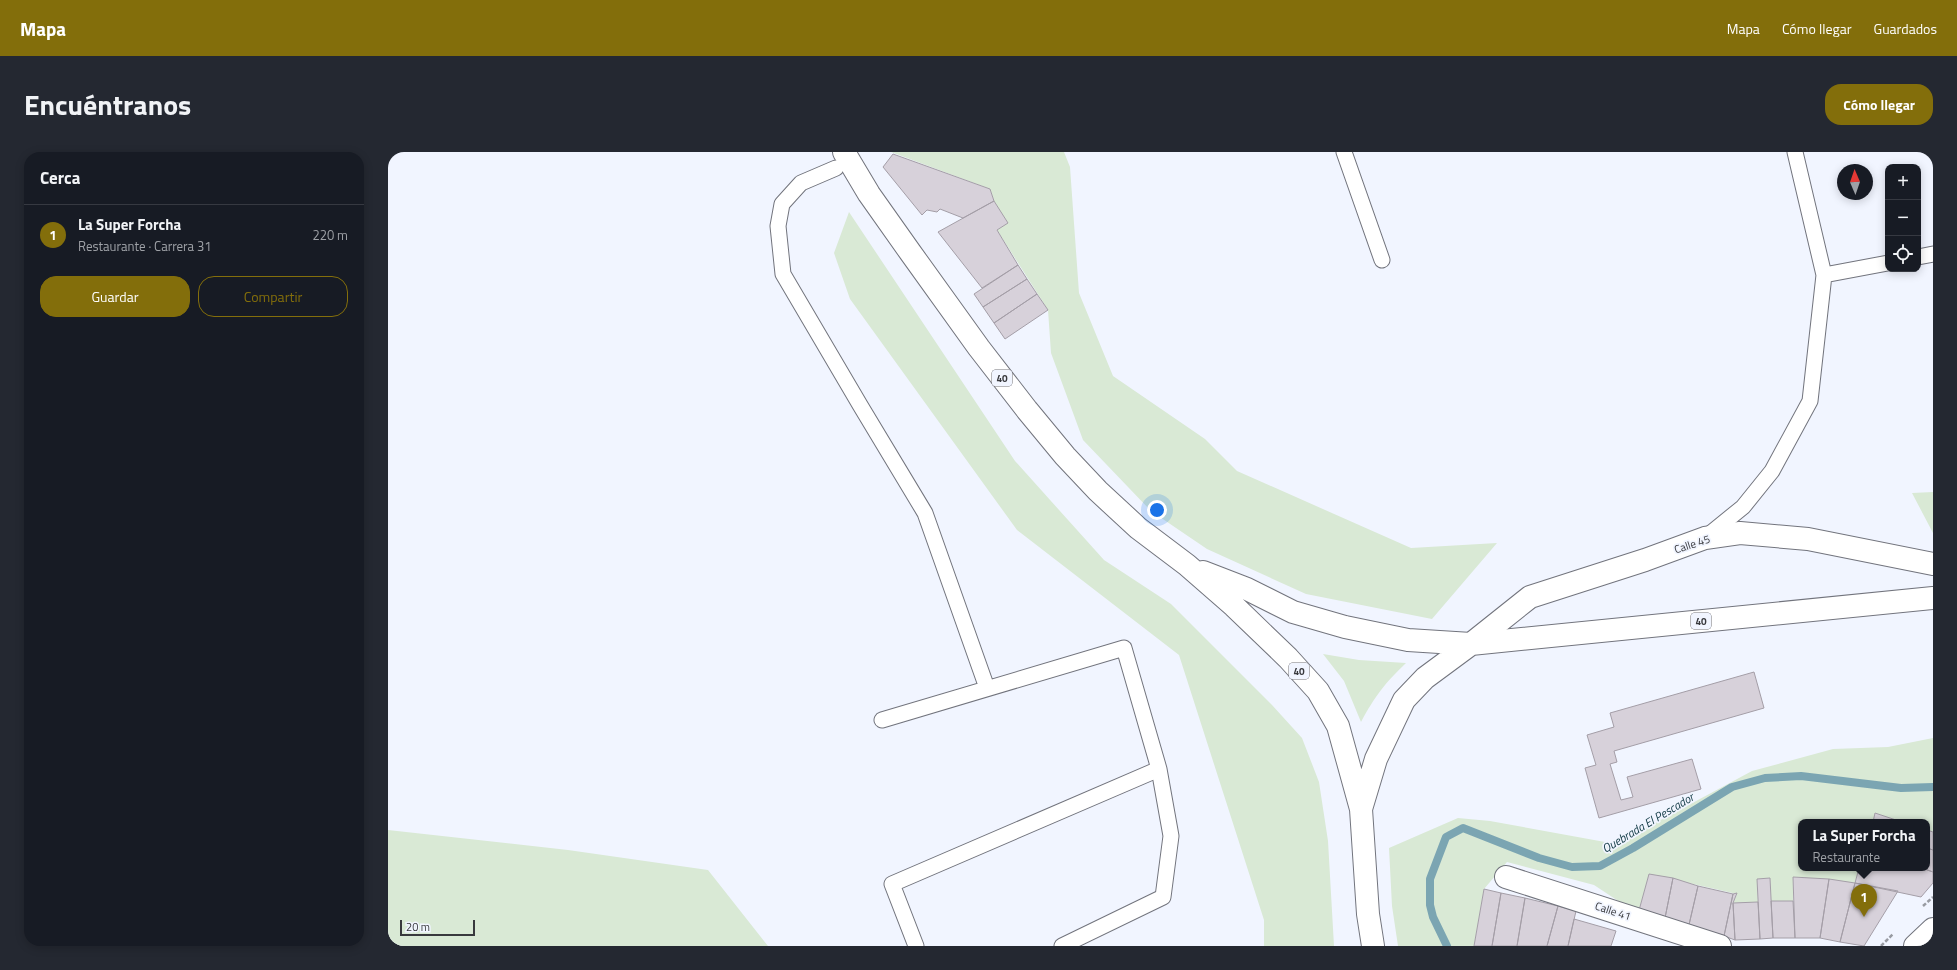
<!DOCTYPE html>
<html lang="es">
<meta charset="utf-8">
<style>
body{margin:0;font-family:"Titillium Web",sans-serif;background:#242831;color:#f1f3f6}
.controls{position:absolute;right:12px;top:12px;display:grid;overflow:hidden;border-radius:8px;box-shadow:0 2px 10px #0003}
.controls button{width:36px;height:36px;display:grid;place-items:center;padding:0;border:0;border-bottom:1px solid #363941;background:#171b24;color:#f1f3f6;font:20px sans-serif}
.compass{position:absolute;left:1449px;top:12px;width:36px;height:36px;border-radius:50%;background:#171b24;box-shadow:0 2px 10px #0003;rotate:358deg}
.scale{position:absolute;left:12px;bottom:10px;width:75px;box-sizing:border-box;padding-left:4px;border:2px solid #38393d;border-top:0;font-size:11px;line-height:14px;white-space:nowrap;color:#38393d;-webkit-text-stroke:3px #f1f5ff;paint-order:stroke}
.you{position:absolute;left:769px;top:358px;width:14px;height:14px;margin:-10px;border:3px solid #fff;border-radius:50%;background:#1a73e8;box-shadow:0 0 0 6px #1a73e833}
.badge{display:grid;place-items:center;width:26px;height:26px;border-radius:50%;background:#836e0b;color:#fff;font-size:13px;font-weight:700}
.pin{position:absolute;translate:-50% -33px;filter:drop-shadow(0 1px 2px #0008)}
.pin::after{content:'';position:absolute;top:21px;width:14px;height:12px;background:inherit;clip-path:polygon(0 0,100% 0,50% 100%)}
.popup{position:absolute;left:1410px;top:667px;width:132px;height:52px;box-sizing:border-box;display:grid;place-content:center;border-radius:8px;background:#171b24;filter:drop-shadow(0 1px 3px #0005);font-size:13px;white-space:nowrap;color:#9ea1a6}
.popup b{font-size:15px;color:#f1f3f6}
.popup::after{content:'';position:absolute;left:50%;top:100%;margin-left:-8px;border:8px solid transparent;border-top-color:#171b24}
.list{margin:0;padding:0;list-style:none}
h2{display:flex;justify-content:space-between;align-items:center;height:52px;margin:0;padding:0 16px;font-size:17px}
h2 small{font-size:13px;font-weight:400;color:#9ea1a6}
.list li{display:grid;grid-template-columns:26px 1fr auto;gap:12px;align-items:center;box-sizing:border-box;height:60px;padding:0 16px;border-top:1px solid #363941}
.list b{display:block;font-size:15px;white-space:nowrap}
.list p{margin:0;font-size:13px;white-space:nowrap;color:#9ea1a6}
.list em{font-size:13px;font-style:normal;color:#9ea1a6}
.actions{display:flex;gap:8px;padding:12px 16px}
.actions a{flex:1;padding:9px 0;border:1px solid #836e0b;border-radius:16px;text-align:center;font-size:14px;color:#836e0b}
.actions .main{background:#836e0b;color:#fff}
.icon{flex:none;width:22px;height:22px;fill:none;stroke:currentColor;stroke-width:2;stroke-linecap:round;stroke-linejoin:round}
.map{position:relative;flex:none;width:1545px;height:794px;overflow:hidden;border-radius:16px}
header{display:flex;align-items:center;gap:24px;box-sizing:border-box;height:56px;padding:0 20px;background:#836e0b;color:#fff}
header strong{font-size:19px}
nav{display:flex;gap:22px;margin-inline-start:auto;font-size:14px}
.intro{display:flex;align-items:center;justify-content:space-between;box-sizing:border-box;height:96px;padding:0 24px}
h1{margin:0;font-size:28px}
.button{padding:10px 18px;border-radius:16px;background:#836e0b;color:#fff;font-size:14px;font-weight:700}
main{display:flex;gap:24px;padding:0 24px}
aside{flex:1;background:#171b24;border-radius:16px;box-shadow:0 2px 10px #0003}
.map>svg:first-child{display:block}
</style>
<header>
<strong>Mapa</strong>
<nav><a>Mapa</a><a>Cómo llegar</a><a>Guardados</a></nav>
</header>
<div class="intro"><h1>Encuéntranos</h1><a class="button">Cómo llegar</a></div>
<main>
<aside>
<h2>Cerca<small></small></h2>
<ul class="list">
<li><span class="badge">1</span><div><b>La Super Forcha</b><p>Restaurante · Carrera 31</p></div><em>220 m</em></li>
</ul>
<div class="actions"><a class="main">Guardar</a><a>Compartir</a></div>
</aside>
<div class="map">
<svg width="1545" height="794" viewBox="0 0 1545 794">
<rect width="100%" height="100%" fill="#f1f5ff"/>
<path fill="#d9e9d5" d="M503,0H676L682,15L691,141L725,224L817,287L849,319L1023,396L1109,391L1044,467L918,442L819,397L763,359L695,288L663,201L660,158L609,78L619,71L606,49L602,37Z
M461,60L627,309L716,408L783,452L884,553L914,586L931,630L940,689L946,794H876V768L791,503L629,378L462,147L446,101Z
M1545,340V381L1524,341Z
M935,502L971,508L1018,511C997,531 987,544 973,570L956,529Z
M1545,586V680L1539,678V670H1514L1487,662L1485,670H1413V716H1471L1467,731L1405,725V749H1383L1382,726L1369,727L1370,750L1345,751L1349,742L1261,722L1250,762L1206,733L1119,710L1096,737L1086,794H1010L1004,754L1001,696L1070,666L1102,669L1228,692L1364,619L1445,597L1500,595Z
M0,678L180,698L320,718L380,794H0Z"/>
<g fill="none" stroke-linecap="round" stroke-linejoin="round">
<path stroke="#7ba5b2" stroke-width="8" d="M1059,794L1045,765L1042,753V727L1058,685L1075,676L1151,706L1184,715L1212,714L1245,696L1344,635L1377,626L1413,624L1513,636L1545,635"/>
</g>
<path fill="#d7d1da" stroke="#a49ea7" d="M505,2L602,37L606,49L575,66L552,57L549,60L539,58L534,63L495,15Z
M606,49L620,71L609,78L630,113L594,136L550,80Z
M630,113L639,127L595,155L586,142Z
M639,127L649,142L606,171L595,155Z
M649,142L660,158L617,187L606,171Z
M1366,520L1376,556L1226,599L1229,610L1222,612L1233,648L1245,645L1239,625L1304,607L1313,637L1211,666L1197,616L1208,613L1199,583L1226,575L1222,561Z
M1487,661L1514,670H1485Z
M1539,678L1545,680V698L1539,696Z
M1539,696L1545,698V720L1534,716H1539Z
M1471,716H1534L1545,720V731L1533,745L1467,731Z
M1261,722L1285,726L1276,771L1250,762Z
M1405,725L1441,727L1432,786H1407Z
M1285,726L1310,734L1300,777L1276,771Z
M1382,726L1385,786L1372,787L1369,727Z
M1441,727L1467,731L1452,790L1432,786Z
M1467,731L1510,739L1476,794L1452,790Z
M1310,734L1345,742L1336,784L1300,777Z
M1096,737L1113,741L1104,794H1086Z
M1113,741L1137,746L1129,794H1104Z
M1349,741L1345,751L1347,788L1336,784L1345,742Z
M1137,746L1170,754L1159,794H1129Z
M1383,749H1405L1407,786H1385Z
M1370,750L1372,787L1347,788L1345,751Z
M1170,754L1188,759L1180,794H1159Z
M1186,767L1228,779L1223,794H1180Z"/>
<g fill="none" stroke-linecap="round" stroke-linejoin="round">
<g stroke="#72747d" stroke-width="17">
<path id="service" d="M956,0L994,108
M1407,0L1436,123
M448,16L413,31L394,52L390,74L395,122L472,253L537,361L599,536
M1530,105L1545,102
M1318,385L1355,355L1384,319L1422,249L1436,123L1500,111
M494,568L736,496L771,617L783,684L775,745L674,794
M528,794L504,732L771,617"/>
</g>
<g stroke="#72747d" stroke-width="24">
<path id="minor" d="M1083,492L1142,445L1257,408L1317,386L1352,381L1420,387L1545,412
M1118,725L1332,794"/>
</g>
<g stroke="#72747d" stroke-width="24">
<path id="primary" d="M456,0L481,42L522,100L591,196L639,258L677,304L710,339L750,376L799,413L846,454L900,506L930,539L950,574L973,657L980,762L985,794
M815,420L859,437L905,460L957,475L1020,488L1083,492L1545,446
M973,657L988,607L1016,548L1037,526L1083,492
M1527,794L1545,777"/>
</g>
<path stroke="#989ba2" stroke-width="2.5" stroke-dasharray="4 2" stroke-linecap="butt" d="M1535,754L1545,745
M1493,794L1505,782"/>
<use href="#service" stroke="#fff" stroke-width="15"/>
<use href="#minor" stroke="#fff" stroke-width="22"/>
<use href="#primary" stroke="#fff" stroke-width="22"/>
</g>
<g text-anchor="middle" stroke-width="3.5" stroke-linejoin="round" paint-order="stroke">
<g fill="#f1f5ff" stroke="#707177" stroke-width="1">
<rect x="604" y="218" width="20" height="16" rx="3"/>
<rect x="1303" y="461" width="20" height="16" rx="3"/>
<rect x="901" y="511" width="20" height="16" rx="3"/>
</g>
<g font-size="10" font-weight="bold" fill="#38393d">
<text x="614" y="230">40</text>
<text x="1313" y="473">40</text>
<text x="911" y="523">40</text>
</g>
<g font-size="11" fill="#38393d" stroke="#f1f5ff">
<text transform="translate(1304 392) rotate(-18)" y="4">Calle 45</text>
<text transform="translate(1225 759) rotate(18)" y="4">Calle 41</text>
</g>
<g font-size="12" font-style="italic" fill="#123a45" stroke="#f1f5ff">
<text transform="translate(1260 671) rotate(-31)" y="4">Quebrada El Pescador</text>
</g>
</g>
</svg>
<div class="controls">
<button>+</button>
<button>−</button>
<button><svg class="icon" aria-label="locate" viewBox="0 0 24 24"><circle cx="12" cy="12" r="6"/><path d="M12 2v4M12 18v4M2 12h4M18 12h4"/></svg></button>
</div>
<svg class="compass" viewBox="-18 -18 36 36"><path d="M0-13l5 13h-10z" fill="#e53935"/><path d="M0 13l5-13h-10z" fill="#9ea1a6"/></svg>
<div class="scale">20 m</div>
<div class="you"></div>
<div class="pin badge" style="left:1476px;top:765px">1</div>
<div class="popup"><b>La Super Forcha</b>Restaurante</div>
</div>
</main>
